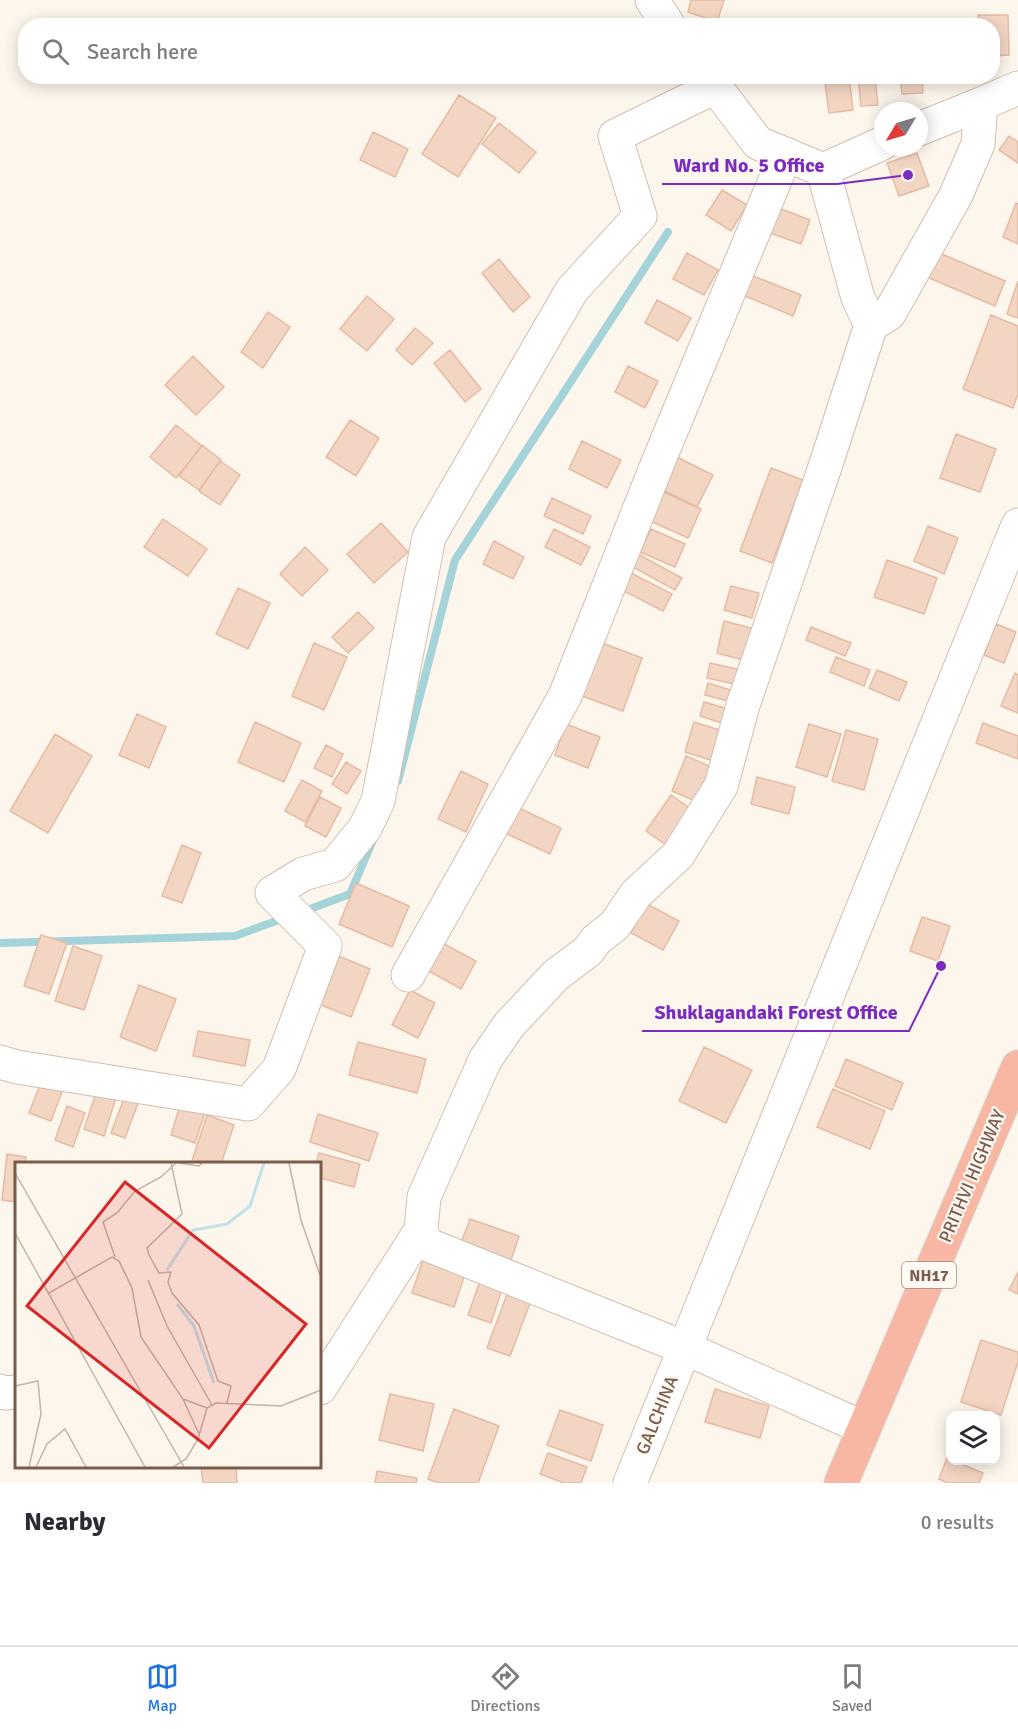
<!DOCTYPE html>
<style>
body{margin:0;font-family:Signika,sans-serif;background:#f2f2f3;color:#2b2b33}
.controls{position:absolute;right:18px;bottom:18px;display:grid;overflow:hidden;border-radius:12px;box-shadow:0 3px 15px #0003}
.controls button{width:54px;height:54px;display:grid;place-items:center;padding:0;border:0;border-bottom:2px solid #e1e1e2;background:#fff;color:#2b2b33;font:30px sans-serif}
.compass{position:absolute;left:874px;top:102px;width:54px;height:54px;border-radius:50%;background:#fff;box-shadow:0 3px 15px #0003;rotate:232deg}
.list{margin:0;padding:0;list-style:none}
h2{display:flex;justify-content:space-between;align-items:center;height:78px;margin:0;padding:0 24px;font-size:26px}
h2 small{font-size:20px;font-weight:400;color:#7c7c81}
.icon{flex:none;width:33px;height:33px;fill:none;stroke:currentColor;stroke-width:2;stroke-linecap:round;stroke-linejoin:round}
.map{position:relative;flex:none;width:1018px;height:1483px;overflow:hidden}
.search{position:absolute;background:#fff;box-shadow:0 3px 15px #0003;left:18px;right:18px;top:18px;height:66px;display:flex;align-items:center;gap:15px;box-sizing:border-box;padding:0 21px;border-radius:24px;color:#7c7c81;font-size:22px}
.sheet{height:162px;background:#fff}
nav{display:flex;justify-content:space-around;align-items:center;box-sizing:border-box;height:84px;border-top:2px solid #e1e1e2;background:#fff;font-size:16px;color:#7c7c81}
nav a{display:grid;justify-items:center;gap:3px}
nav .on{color:#1a73e8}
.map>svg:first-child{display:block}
</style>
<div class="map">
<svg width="1018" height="1483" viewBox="0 0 1018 1483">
<rect width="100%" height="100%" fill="#fdf6ec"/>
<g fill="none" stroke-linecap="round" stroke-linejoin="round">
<path stroke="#a5d3da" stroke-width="8" d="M398,781L455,560L668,232
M302,912L350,894L373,840
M0,943L235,936L287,917"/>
</g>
<path fill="#f3d5c3" stroke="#e6bba3" stroke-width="1.5" d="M691,0H724L717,22L688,12Z
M978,15H1008L1009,55L992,56V26H979Z
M824,76H849L853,110L829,113Z
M858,76H875L878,105L861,106Z
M900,76H922L923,93L902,94Z
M930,76H956V81L930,82Z
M459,95L496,118L458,177L422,154Z
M499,123L536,152L519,173L482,144Z
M373,132L408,149L395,177L360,160Z
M1009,136L1018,142V163L999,150Z
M917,153L929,186L899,196L887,163Z
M722,190L747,205L731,231L706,215Z
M1016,203L1018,204V244L1003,237Z
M773,206L810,220L801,244L764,231Z
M937,252L1005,281L995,306L927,277Z
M687,253L718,270L704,295L673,279Z
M499,259L530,297L513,312L482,273Z
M746,273L801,295L793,316L738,293Z
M1018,281V318L1007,314Z
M367,296L394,319L367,351L340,329Z
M657,300L691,318L678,341L645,323Z
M268,312L290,327L263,368L241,352Z
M991,315L1018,326V394L1013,408L963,389Z
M415,328L433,343L412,365L396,350Z
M450,350L481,389L465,402L434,363Z
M193,356L224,387L196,415L165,385Z
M628,366L658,381L645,408L615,392Z
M350,420L379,438L356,476L326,457Z
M176,425L202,446L176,478L150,457Z
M956,434L996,449L980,492L940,478Z
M582,441L621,460L607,488L569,469Z
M202,445L221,460L199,490L179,476Z
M675,456L713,475L697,507L659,488Z
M220,461L240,475L220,505L199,491Z
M771,468L803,480L772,563L740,551Z
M659,490L701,509L688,538L646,519Z
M552,498L591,516L583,534L544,516Z
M163,519L207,549L188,576L144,547Z
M381,523L408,552L374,583L347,554Z
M928,526L958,538L944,574L914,561Z
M554,529L590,547L581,565L545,547Z
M651,529L685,544L675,567L640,552Z
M494,541L524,557L513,579L483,564Z
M305,547L328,570L302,596L280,574Z
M638,554L682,578L675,590L631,566Z
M887,560L937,578L924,614L874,597Z
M629,572L672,594L663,611L620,589Z
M731,586L759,593L752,618L724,610Z
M238,588L270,603L248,649L216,634Z
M358,612L374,628L348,653L332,637Z
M724,621L755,629L747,661L717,653Z
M996,624L1016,632L1004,663L984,655Z
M811,627L851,643L845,656L806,640Z
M314,643L347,657L324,710L292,696Z
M602,643L642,658L623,711L582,696Z
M836,657L870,670L864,686L830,672Z
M710,663L746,671L743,686L707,678Z
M877,670L907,682L899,701L869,688Z
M1015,673L1018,675V713L1001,706Z
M708,683L737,692L735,703L705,695Z
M704,702L732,710L728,725L700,716Z
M137,714L166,727L149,768L119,755Z
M255,722L301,743L284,782L238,762Z
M694,722L726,732L717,762L685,752Z
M983,723L1018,736V759L976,743Z
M566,724L600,737L588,768L555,755Z
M809,724L841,734L827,777L796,767Z
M846,730L878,739L864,790L832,781Z
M55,734L92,756L48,833L10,811Z
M326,745L343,754L332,777L314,768Z
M686,756L716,769L702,804L672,791Z
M346,762L361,771L347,794L332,784Z
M461,771L488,784L466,832L438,819Z
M757,777L795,787L789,814L751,804Z
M302,780L322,791L305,822L285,811Z
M671,795L694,811L669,847L646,831Z
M320,797L341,808L326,837L305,826Z
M517,807L561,828L550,854L505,833Z
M182,845L201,853L182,903L162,896Z
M356,883L409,906L392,947L339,924Z
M647,904L679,921L663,950L631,933Z
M922,917L950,926L938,961L910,951Z
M41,935L67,943L49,994L24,986Z
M433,938L476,961L461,989L418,965Z
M73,946L102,956L84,1010L55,1001Z
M336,955L370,969L351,1017L316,1003Z
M139,985L176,999L156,1051L120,1037Z
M410,990L435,1003L418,1038L392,1025Z
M198,1031L250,1040L245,1066L193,1056Z
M358,1042L426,1059L417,1093L349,1075Z
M704,1047L752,1070L726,1123L679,1101Z
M846,1059L903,1083L892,1110L835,1086Z
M44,1075L65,1084L51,1121L29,1113Z
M100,1081L119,1088L104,1136L84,1129Z
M833,1089L885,1111L870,1149L817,1127Z
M126,1093L140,1098L125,1138L111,1133Z
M182,1099L207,1106L195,1143L171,1135Z
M67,1106L85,1113L73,1147L55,1140Z
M318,1114L378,1133L369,1161L310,1142Z
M207,1115L234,1125L221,1164H191Z
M319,1153L360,1164L354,1187L320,1178V1164H316Z
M7,1154L26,1157L25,1164H16V1202L2,1200Z
M470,1219L519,1236L511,1260L461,1243Z
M423,1260L465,1274L454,1307L412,1293Z
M1018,1272V1294L1009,1290Z
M481,1278L503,1286L491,1323L468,1315Z
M509,1289L532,1298L510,1356L487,1348Z
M981,1340L1018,1352V1362L1001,1415L961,1402Z
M715,1389L769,1406L760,1438L705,1422Z
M390,1394L434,1404L423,1451L379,1440Z
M454,1409L499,1426L478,1483H439L428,1479Z
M560,1410L603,1425L591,1461L547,1445Z
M548,1453L587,1467L581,1483H564L540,1474Z
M947,1458L983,1473L979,1483H948L939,1479Z
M201,1466H236L237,1483H203Z
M377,1471L417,1478L416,1483H375Z"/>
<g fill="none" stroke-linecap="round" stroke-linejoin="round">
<g stroke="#d1beb0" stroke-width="35">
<path id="minor" d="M652,0L669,26
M707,76L758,143L823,170L883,143
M919,129L981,104L1018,88
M823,170L858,298L871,325
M408,975L565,696L659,460L786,154
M0,1062L17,1067L248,1104L279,1069L325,946L272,893L303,874L335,865L365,828L378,801L429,537L572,290L640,216L615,136L715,87
M320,1388L421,1230
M0,1391L5,1393L16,1392
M864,1428L685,1348L431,1246L423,1239L421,1230L424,1197L485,1060L509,1025L556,975L588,951L596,940L615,925L636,894L678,855L721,786L743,705L826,464L871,325L889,314L956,195L978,144L981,104
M630,1483L1018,525"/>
</g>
<g stroke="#dad1cd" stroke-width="35">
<path id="highway" d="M841,1483L1018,1067"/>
</g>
<use href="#minor" stroke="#fff" stroke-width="33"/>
<use href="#highway" stroke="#f7b7a3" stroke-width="33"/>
</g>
<g text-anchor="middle" stroke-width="4.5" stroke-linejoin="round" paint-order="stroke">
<rect fill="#fffaf3" stroke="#a28b7f" stroke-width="1.5" x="902" y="1262" width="54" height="26" rx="4.5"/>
<g font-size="16" font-weight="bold" fill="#7a5c4d">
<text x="929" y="1281">NH17</text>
</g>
<g font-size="18" fill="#7a5c4d" stroke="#fffaf3">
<text transform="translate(972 1176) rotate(-67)" y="6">PRITHVI HIGHWAY</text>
<text transform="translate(657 1415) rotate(-68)" y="6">GALCHINA</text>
</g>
</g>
<g transform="translate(15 1162)">
<rect width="306" height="306" fill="#fdf6ec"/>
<path fill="none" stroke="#bfe3e8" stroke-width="3" d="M152,108L178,68L212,62L235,44L249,1M162,142L179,164L199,221"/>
<path fill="none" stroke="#c5b3a7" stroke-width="1.5" d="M156,1L167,52L132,86L134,93L144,111L156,110L153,120L157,131L184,163L203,219L216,224L212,241M164,1L184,4L187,1M274,1L286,58L306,116M0,11L169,305M0,71L130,305M100,95L88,60L102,51L120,29L146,15L161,1M133,118L152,164L197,243M34,131L97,95L104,99L117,126L126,175L168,237L184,272M0,224L23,219L26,252L14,305M168,237L192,246M21,305L32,282L50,267L71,305M158,305L171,297L183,277L192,246L201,241L266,244L306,228"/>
<path fill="#d62828" fill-opacity="0.15" stroke="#d62828" stroke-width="3" d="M110,20L291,162L194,286L12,144Z"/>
<rect width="306" height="306" fill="none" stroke="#7a5c4d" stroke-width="3"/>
</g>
<path fill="none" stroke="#7b2cbf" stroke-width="2" d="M908 175L837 184H662M941 966L909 1031H642"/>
<g fill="#7b2cbf" stroke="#fffaf3" stroke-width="2">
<circle cx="908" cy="175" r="6"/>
<circle cx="941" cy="966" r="6"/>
</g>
<g font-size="20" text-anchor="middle" font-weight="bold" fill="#7b2cbf" stroke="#fffaf3" stroke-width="4.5" stroke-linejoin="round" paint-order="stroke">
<text x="749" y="172">Ward No. 5 Office</text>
<text x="776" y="1019">Shuklagandaki Forest Office</text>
</g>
</svg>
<div class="controls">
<button><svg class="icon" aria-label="layers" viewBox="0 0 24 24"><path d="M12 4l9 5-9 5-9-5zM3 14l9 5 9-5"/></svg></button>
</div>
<svg class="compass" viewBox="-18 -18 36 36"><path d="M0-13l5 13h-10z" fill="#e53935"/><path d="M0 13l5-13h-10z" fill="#7c7c81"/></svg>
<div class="search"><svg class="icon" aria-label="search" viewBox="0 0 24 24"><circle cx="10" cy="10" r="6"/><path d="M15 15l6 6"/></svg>Search here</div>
</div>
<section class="sheet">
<h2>Nearby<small>0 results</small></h2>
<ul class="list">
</ul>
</section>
<nav>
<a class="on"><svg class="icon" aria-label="map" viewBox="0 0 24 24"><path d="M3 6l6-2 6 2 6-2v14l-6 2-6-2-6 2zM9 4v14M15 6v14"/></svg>Map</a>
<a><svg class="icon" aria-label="directions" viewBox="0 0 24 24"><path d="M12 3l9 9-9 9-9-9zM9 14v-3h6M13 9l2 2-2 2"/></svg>Directions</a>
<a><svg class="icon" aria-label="saved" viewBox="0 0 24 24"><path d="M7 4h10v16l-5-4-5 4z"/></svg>Saved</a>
</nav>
